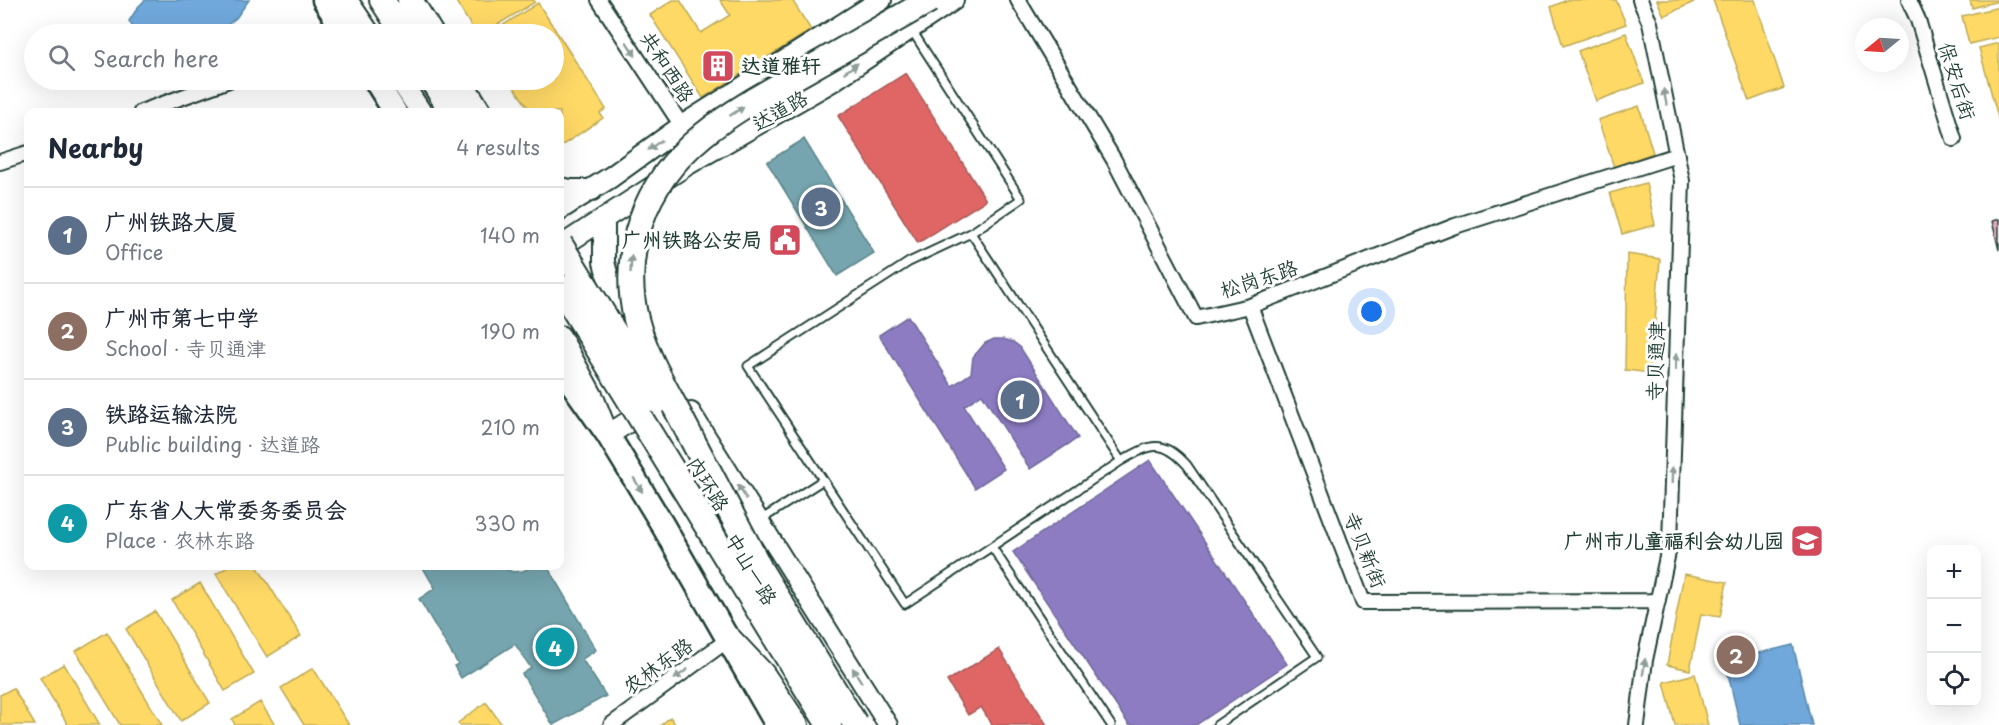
<!DOCTYPE html>
<meta charset="utf-8">
<style>
body{margin:0;font-family:"Playpen Sans","LXGW WenKai TC",sans-serif;background:#f6f6f7;color:#1f2937}
.controls{position:absolute;right:18px;bottom:18px;display:grid;overflow:hidden;border-radius:12px;box-shadow:0 6px 24px #0002}
.controls button{width:54px;height:54px;display:grid;place-items:center;padding:0;border:0;border-bottom:2px solid #e0e1e3;background:#fff;color:#1f2937;font:30px sans-serif}
.compass{position:absolute;left:1855px;top:18px;width:54px;height:54px;border-radius:50%;background:#fff;box-shadow:0 6px 24px #0002;rotate:252deg}
.you{position:absolute;left:1372px;top:312px;width:21px;height:21px;margin:-15px;border:4px solid #fff;border-radius:50%;background:#1a73e8;box-shadow:0 0 0 9px #1a73e833}
.badge{display:grid;place-items:center;width:39px;height:39px;border-radius:50%;background:#1a73e8;color:#fff;font-size:20px;font-weight:700}
.pin{position:absolute;translate:-50% -50%;border:3px solid #fff;box-shadow:0 2px 6px #0006}
.list{margin:0;padding:0;list-style:none}
h2{display:flex;justify-content:space-between;align-items:center;height:78px;margin:0;padding:0 24px;font-size:26px}
h2 small{font-size:20px;font-weight:400;color:#747a83}
.list li{display:grid;grid-template-columns:39px 1fr auto;gap:18px;align-items:center;box-sizing:border-box;height:96px;padding:0 24px;border-top:2px solid #e0e1e3}
.list b{display:block;font-size:22px;white-space:nowrap}
.list p{margin:0;font-size:20px;white-space:nowrap;color:#747a83}
.list em{font-size:20px;font-style:normal;color:#747a83}
.icon{flex:none;width:33px;height:33px;fill:none;stroke:currentColor;stroke-width:2;stroke-linecap:round;stroke-linejoin:round}
.map{position:relative;flex:none;width:1999px;height:725px;overflow:hidden}
.search{position:absolute;background:#fff;box-shadow:0 6px 24px #0002;left:24px;top:24px;width:540px;height:66px;display:flex;align-items:center;gap:15px;box-sizing:border-box;padding:0 21px;border-radius:33px;color:#747a83;font-size:22px}
.panel{position:absolute;background:#fff;box-shadow:0 6px 24px #0002;left:24px;top:108px;width:540px;height:462px;border-radius:12px}
.map>svg:first-child{display:block}
</style>
<div class="map">
<svg width="1999" height="725" viewBox="0 0 1999 725">
<rect width="100%" height="100%" fill="#fff"/>
<filter id="ink" filterUnits="userSpaceOnUse"><feTurbulence type="fractalNoise" baseFrequency=".0167" numOctaves="2"/><feDisplacementMap in="SourceGraphic" scale="12" xChannelSelector="R" yChannelSelector="G"/><feConvolveMatrix kernelMatrix="1 2 1 2 8 2 1 2 1" color-interpolation-filters="sRGB"/></filter>
<g filter="url(#ink)">
<path fill="#ffd966" stroke="#bcaa57" stroke-width="1.5" d="M455,0H534L535,2L482,34H476Z
M673,0H680L701,33L730,15L720,0H792L811,30L703,98L650,15Z
M1567,0H1616L1626,24L1563,46L1551,7Z
M1657,0H1698L1664,16Z
M1713,0H1755L1784,88L1749,101Z
M1970,0H1999V1L1972,8Z
M538,3L606,109L600,113L603,118L561,146L560,143V112H531L509,80H554V34H489Z
M1999,7V37L1969,44L1962,16Z
M1626,33L1644,83L1596,101L1578,51Z
M1999,43V121L1979,48Z
M1639,106L1653,153L1614,167L1598,120Z
M1646,183L1655,225L1622,234L1610,193Z
M1627,254L1660,259L1651,373L1625,370Z
M229,566H257L301,636L267,657L216,574Z
M1684,574L1727,582L1720,617L1701,614L1690,670L1667,665Z
M200,583L254,674L225,691L172,600Z
M155,611L210,703L181,721L126,629Z
M107,632L162,725H120L76,651Z
M64,664L100,725H68L40,678Z
M313,668L349,725H304L281,688Z
M1695,674L1708,725H1675L1664,682Z
M13,688L35,725H0V695Z
M260,702L275,725H235L232,719Z
M486,702L502,725H459L458,723Z
M670,717L676,725H661Z"/>
<path fill="#e06666" stroke="#a65a57" stroke-width="1.5" d="M906,73L986,200L918,243L838,116Z
M999,649L1047,725H992L981,707L968,715L947,681Z"/>
<path fill="#8e7cc3" stroke="#6d6998" stroke-width="1.5" d="M908,316L952,386L971,373L973,357L985,343L994,339H1003L1013,342L1020,347L1078,438L1030,469L982,394L964,406L1004,469L975,488L879,335Z
M1150,460L1287,664L1196,725H1129L1013,552Z"/>
<path fill="#6fa8dc" stroke="#5788aa" stroke-width="1.5" d="M145,0H249L236,18L216,34H137L129,21L138,7Z
M1793,645L1812,725H1740L1725,661Z"/>
<path fill="#76a5af" stroke="#5c868a" stroke-width="1.5" d="M804,139L874,253L837,276L767,162Z
M422,566H498L513,572L523,571L533,566H547L596,650L582,659L606,696L553,725L522,674L531,668L515,644L461,678L454,666L458,664L419,599L435,588Z"/>
<path fill="#e3abc0" stroke="#1f3d34" stroke-width="1.5" d="M1999,219V250L1992,221Z"/>
<g fill="none" stroke-linecap="round" stroke-linejoin="round">
<g stroke="#1f3d34" stroke-width="11">
<path id="service" d="M911,29L1021,199L971,233L909,262L748,366L905,604L1121,461C1151,444 1162,438 1187,465L1317,657L1217,725
M971,233L1121,461
M759,521L823,480
M992,547L1111,725"/>
</g>
<g stroke="#1f3d34" stroke-width="18">
<path id="minor" d="M599,0L682,126
M1018,0L1114,160L1196,318L1250,306L1455,226L1677,155
M1909,0L1918,20L1954,139
M141,112L229,80
M0,162L28,153
M1250,306L1363,602L1658,601
M611,725L729,639
M1637,725L1645,660L1670,543L1682,181L1650,23L1640,0"/>
</g>
<g stroke="#1f3d34" stroke-width="22">
<path id="tertiary" d="M691,412L888,725"/>
</g>
<g stroke="#1f3d34" stroke-width="24">
<path id="secondary" d="M347,0L370,34
M400,80L421,112
M560,188L571,190H592
M560,209L611,177L682,126L881,0
M604,219V262L608,277L635,323
M560,247L688,164L832,81L953,0
M560,336L593,397L608,435L650,408"/>
</g>
<g stroke="#1f3d34" stroke-width="27">
<path id="primary" d="M324,0L346,34
M375,80L395,112
M560,367L608,435L662,524L777,725
M637,387L741,553"/>
</g>
<g stroke="#1f3d34" stroke-width="28">
<path id="trunk" d="M382,0L404,34
M410,0L431,34
M432,80L452,112
M459,80L479,112
M729,639L762,674L796,725"/>
</g>
<use href="#service" stroke="#fff" stroke-width="7"/>
<use href="#minor" stroke="#fff" stroke-width="14"/>
<use href="#tertiary" stroke="#fff" stroke-width="18"/>
<use href="#secondary" stroke="#fff" stroke-width="20"/>
<use href="#primary" stroke="#fff" stroke-width="22"/>
<use href="#trunk" stroke="#fff" stroke-width="24"/>
<g stroke="#1f3d34" stroke-width="28" stroke-linecap="butt">
<path id="trunk-bridge" d="M560,244L657,401
M560,287L829,725
M750,553L856,725
M759,567C734,518 708,470 683,422C666,389 645,355 636,319C628,285 630,253 641,221C666,145 739,108 804,72C846,48 888,24 930,0"/>
</g>
<use href="#trunk-bridge" stroke="#fff" stroke-width="24"/>
</g>
<defs><path id="oneway-solid" d="M-6-.8H1V-3.2L6.5 0L1 3.2V.8H-6Z" transform="scale(1.5)"/></defs>
<g fill="#8f9e9a">
<use href="#oneway-solid" transform="translate(631 49) rotate(57)"/>
<use href="#oneway-solid" transform="translate(851 68) rotate(-34)"/>
<use href="#oneway-solid" transform="translate(1665 97) rotate(-101)"/>
<use href="#oneway-solid" transform="translate(737 111) rotate(-33)"/>
<use href="#oneway-solid" transform="translate(655 145) rotate(144)"/>
<use href="#oneway-solid" transform="translate(631 264) rotate(-87)"/>
<use href="#oneway-solid" transform="translate(1676 362) rotate(-88)"/>
<use href="#oneway-solid" transform="translate(1672 475) rotate(-88)"/>
<use href="#oneway-solid" transform="translate(638 485) rotate(59)"/>
<use href="#oneway-solid" transform="translate(742 492) rotate(-122)"/>
<use href="#oneway-solid" transform="translate(1644 667) rotate(-82)"/>
<use href="#oneway-solid" transform="translate(681 674) rotate(144)"/>
<use href="#oneway-solid" transform="translate(857 675) rotate(-122)"/>
</g>
</g>
<defs>
<g id="building-square" transform="scale(1.725)"><rect x="-9" y="-9" width="18" height="18" rx="4" fill="#d1495b" stroke="#fff"/><path d="M-4-6H4V6H1V3H-1V6H-4ZM-2.5-4.3h1.7v1.8h-1.7ZM.8-4.3h1.7v1.8H.8ZM-2.5-1h1.7V.8h-1.7ZM.8-1h1.7V.8H.8Z" fill="#fff"/></g>
<g id="civic-square" transform="scale(1.725)"><rect x="-9" y="-9" width="18" height="18" rx="4" fill="#d1495b" stroke="#fff"/><path d="M-.6-6.5H3V-4.5H.6V-3L4-1V1h2V6H-6V1h2V-1L-.6-3ZM-1.2 2.5V6h2.4V2.5Z" fill="#fff"/></g>
<g id="school-square" transform="scale(1.725)"><rect x="-9" y="-9" width="18" height="18" rx="4" fill="#d1495b" stroke="#fff"/><path d="M0-5L7-2L0 1L-7-2ZM-4 1L0 2.5L4 1V4Q0 6-4 4Z" fill="#fff"/></g>
</defs>
<g fill-rule="evenodd">
<use href="#building-square" x="718" y="66"/>
<use href="#civic-square" x="785" y="240"/>
<use href="#school-square" x="1807" y="541"/>
</g>
<g text-anchor="middle" stroke-width="6" stroke-linejoin="round" paint-order="stroke">
<g font-size="20" font-weight="bold" fill="#1f3d34" stroke="#fff" text-anchor="end">
<text x="741" y="73" text-anchor="start">达道雅轩</text>
<text x="762" y="247">广州铁路公安局</text>
<text x="1784" y="548">广州市儿童福利会幼儿园</text>
</g>
<g font-size="20" fill="#1f3d34" stroke="#fff">
<text transform="translate(667 67) rotate(57)" y="7">共和西路</text>
<text transform="translate(1957 81) rotate(73)" y="7">保安后街</text>
<text transform="translate(780 111) rotate(-30)" y="7">达道路</text>
<text transform="translate(1259 279) rotate(-18)" y="7">松岗东路</text>
<text transform="translate(1656 361) rotate(-88)" y="7">寺贝通津</text>
<text transform="translate(708 484) rotate(58)" y="7">内环路</text>
<text transform="translate(1365 550) rotate(68)" y="7">寺贝新街</text>
<text transform="translate(751 569) rotate(59)" y="7">中山一路</text>
<text transform="translate(658 666) rotate(-36)" y="7">农林东路</text>
</g>
</g>
</svg>
<div class="controls">
<button>+</button>
<button>−</button>
<button><svg class="icon" aria-label="locate" viewBox="0 0 24 24"><circle cx="12" cy="12" r="6"/><path d="M12 2v4M12 18v4M2 12h4M18 12h4"/></svg></button>
</div>
<svg class="compass" viewBox="-18 -18 36 36"><path d="M0-13l5 13h-10z" fill="#e53935"/><path d="M0 13l5-13h-10z" fill="#747a83"/></svg>
<div class="you"></div>
<div class="pin badge" style="left:1020px;top:400px;background:#5c6f8a">1</div>
<div class="pin badge" style="left:1736px;top:655px;background:#8d6e63">2</div>
<div class="pin badge" style="left:821px;top:207px;background:#5c6f8a">3</div>
<div class="pin badge" style="left:555px;top:647px;background:#0f9aa8">4</div>
<div class="search"><svg class="icon" aria-label="search" viewBox="0 0 24 24"><circle cx="10" cy="10" r="6"/><path d="M15 15l6 6"/></svg>Search here</div>
<section class="panel">
<h2>Nearby<small>4 results</small></h2>
<ul class="list">
<li><span class="badge" style="background:#5c6f8a">1</span><div><b>广州铁路大厦</b><p>Office</p></div><em>140 m</em></li>
<li><span class="badge" style="background:#8d6e63">2</span><div><b>广州市第七中学</b><p>School · 寺贝通津</p></div><em>190 m</em></li>
<li><span class="badge" style="background:#5c6f8a">3</span><div><b>铁路运输法院</b><p>Public building · 达道路</p></div><em>210 m</em></li>
<li><span class="badge" style="background:#0f9aa8">4</span><div><b>广东省人大常委务委员会</b><p>Place · 农林东路</p></div><em>330 m</em></li>
</ul>
</section>
</div>
